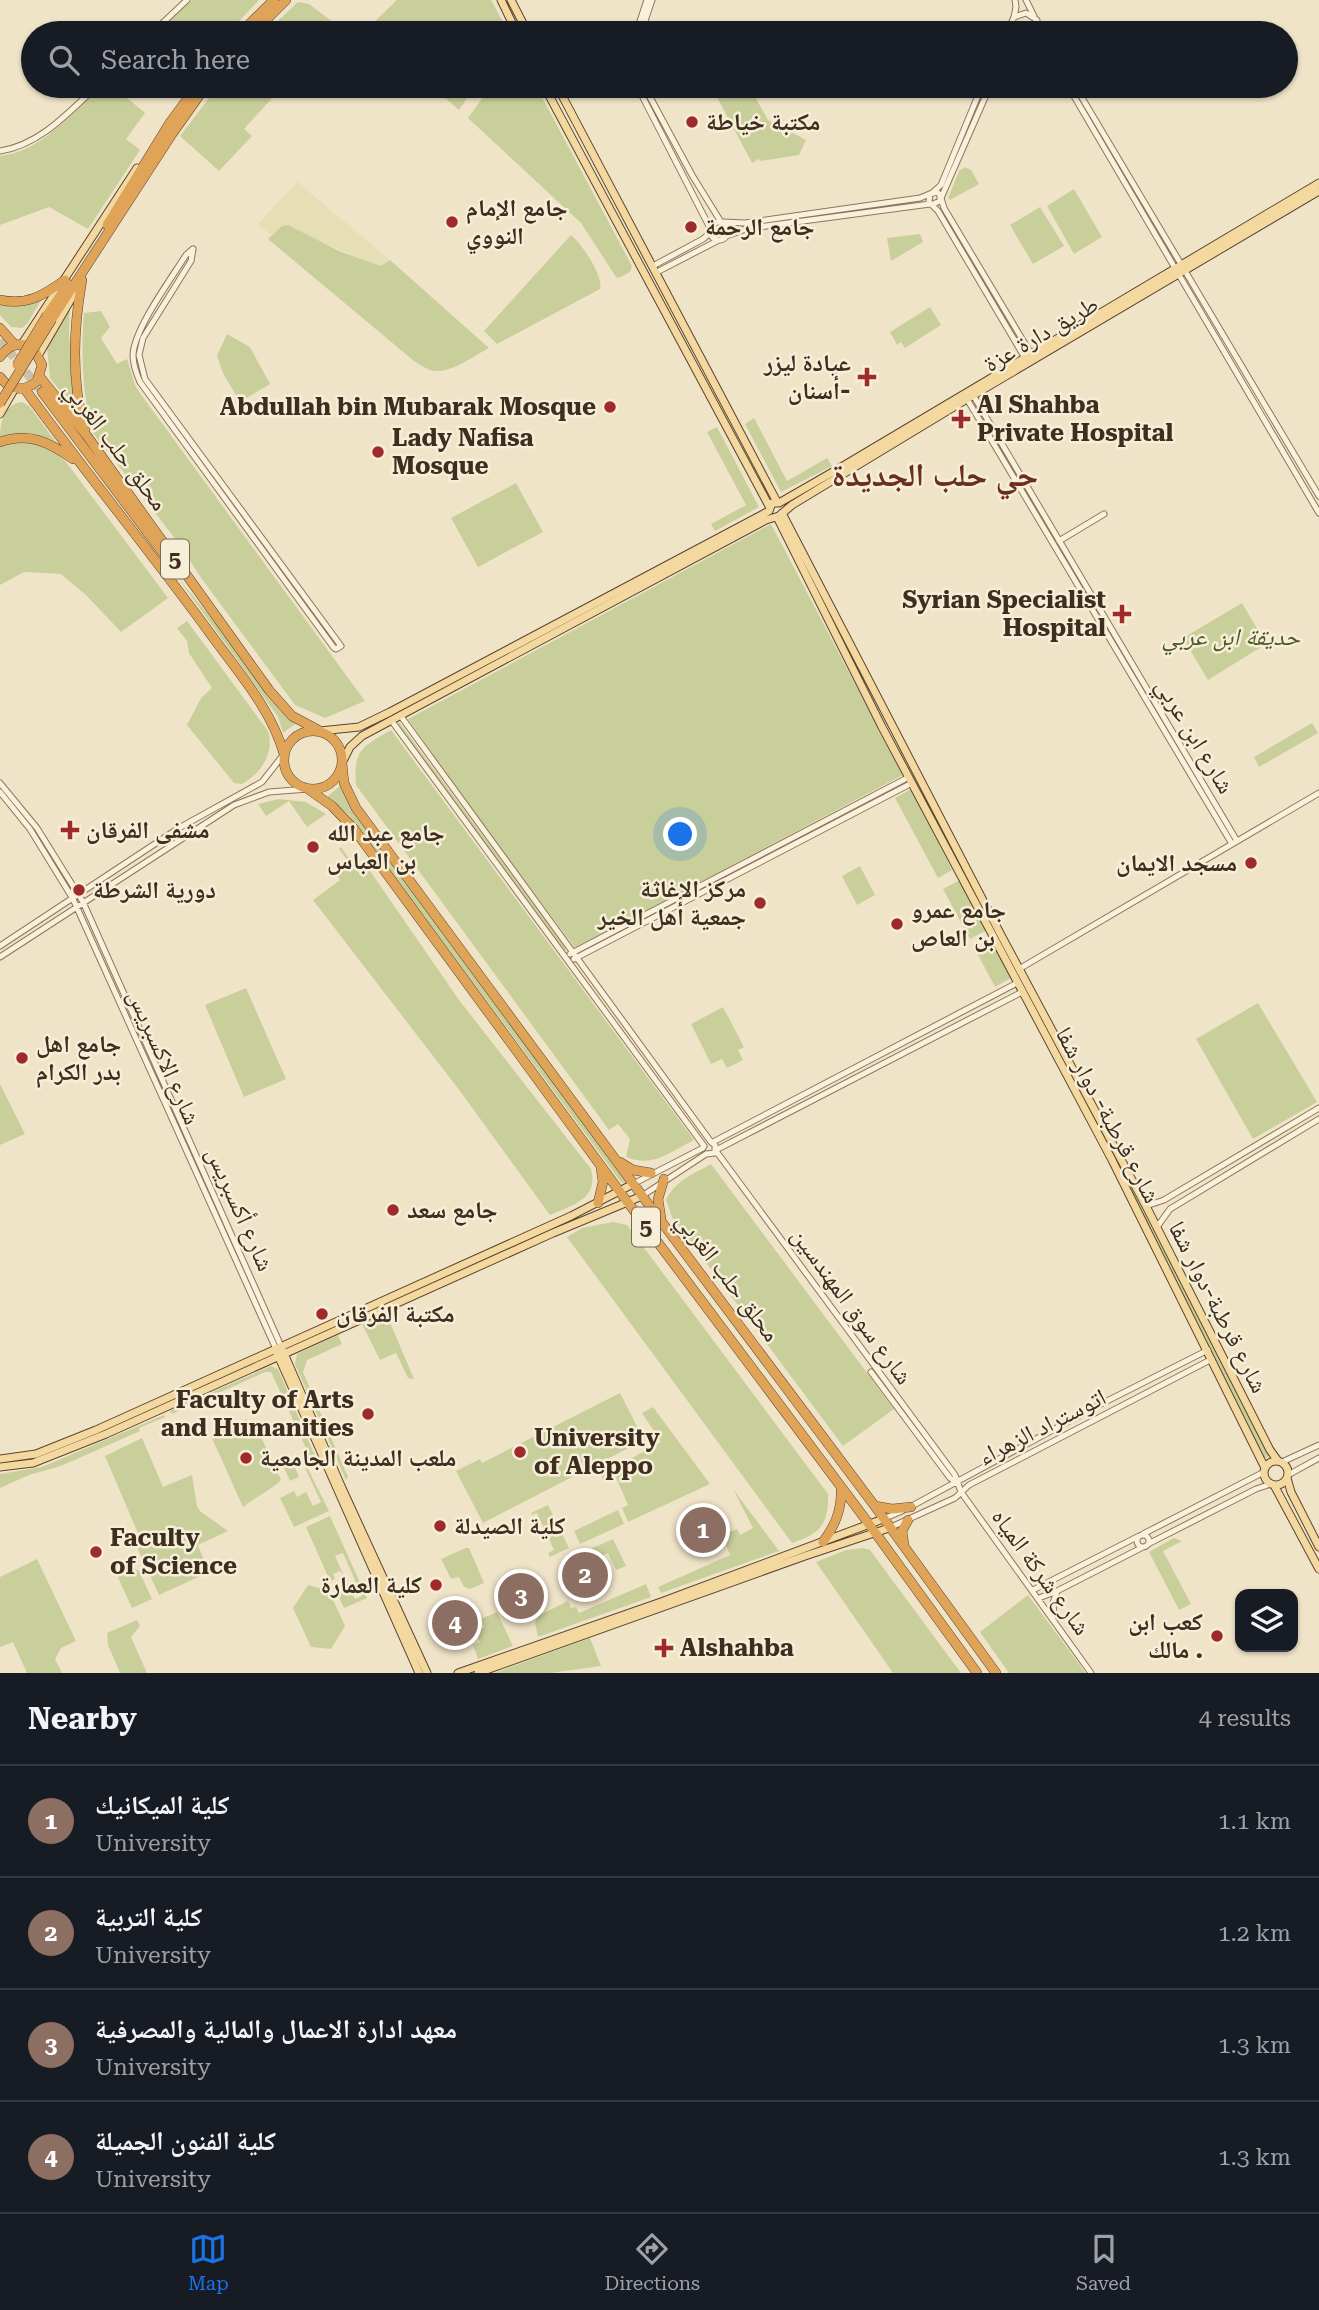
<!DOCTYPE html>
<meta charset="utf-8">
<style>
body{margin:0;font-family:"Roboto Serif","Noto Naskh Arabic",serif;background:#242831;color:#f1f3f6}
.controls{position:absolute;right:21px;bottom:21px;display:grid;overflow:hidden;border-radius:14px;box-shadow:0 2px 5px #0004}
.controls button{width:63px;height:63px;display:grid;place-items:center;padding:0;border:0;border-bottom:2px solid #363941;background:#171b24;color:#f1f3f6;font:35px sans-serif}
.you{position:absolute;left:681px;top:835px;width:24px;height:24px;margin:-18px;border:5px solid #fff;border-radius:50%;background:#1a73e8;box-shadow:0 0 0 10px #1a73e833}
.badge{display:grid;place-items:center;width:46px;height:46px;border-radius:50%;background:#1a73e8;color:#fff;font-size:23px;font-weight:700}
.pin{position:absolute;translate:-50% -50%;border:4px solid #fff;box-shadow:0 2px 7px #0006}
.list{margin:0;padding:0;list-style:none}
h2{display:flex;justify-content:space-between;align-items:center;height:91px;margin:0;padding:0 28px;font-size:30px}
h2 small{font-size:23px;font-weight:400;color:#9ea1a6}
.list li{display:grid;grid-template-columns:46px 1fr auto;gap:21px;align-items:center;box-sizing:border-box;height:112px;padding:0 28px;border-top:2px solid #363941}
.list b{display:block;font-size:26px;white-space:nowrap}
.list p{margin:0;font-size:23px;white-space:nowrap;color:#9ea1a6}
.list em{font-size:23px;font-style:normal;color:#9ea1a6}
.icon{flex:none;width:38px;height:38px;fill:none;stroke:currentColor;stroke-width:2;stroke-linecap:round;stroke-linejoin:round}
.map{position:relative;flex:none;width:1319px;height:1673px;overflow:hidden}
.search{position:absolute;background:#171b24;box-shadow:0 2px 5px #0004;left:21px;right:21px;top:21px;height:77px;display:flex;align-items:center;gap:18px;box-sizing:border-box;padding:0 24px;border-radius:38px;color:#9ea1a6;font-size:26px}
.sheet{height:539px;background:#171b24}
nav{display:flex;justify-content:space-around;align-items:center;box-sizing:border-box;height:98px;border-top:2px solid #363941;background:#171b24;font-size:19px;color:#9ea1a6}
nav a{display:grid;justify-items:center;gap:4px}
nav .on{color:#1a73e8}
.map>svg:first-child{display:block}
</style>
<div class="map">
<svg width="1319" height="1673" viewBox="0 0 1319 1673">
<rect width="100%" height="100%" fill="#f0e4c8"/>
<path fill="#e6deb5" d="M297,182L390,260L381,266L318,241L273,233L271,235L258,224Z"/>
<path fill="#c9cf9b" d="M192,0H259L228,33H156Z
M397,0H491L509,33H374L368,28Z
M298,2L309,4L341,28L335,33H265Z
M102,86H113L145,113L126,139L140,150L88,229L49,207L0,225V156C41,152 73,112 102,86Z
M218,86H283L244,129L252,136L219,171L180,136Z
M432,86H475L459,110Z
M491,86H536L632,266L630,272L619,278L616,277L581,223L468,118Z
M739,86H749L768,120L806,140L799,155L761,161L759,159L752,163L717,97Z
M964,167L971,170L979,184L950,200L948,198L960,169L962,170Z
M1074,189L1102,237L1074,254L1047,206Z
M1040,207L1064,246L1033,264L1010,225Z
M288,225L339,251L381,266L390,260L489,348C473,356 448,376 430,370C425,368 419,364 414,361L268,239L282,226Z
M920,234L923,242L891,261L887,238Z
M571,235C581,243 604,276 600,289L497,344L484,331Z
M45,294L27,324L22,328L11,327L0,315V303Z
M930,307L941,325L905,348L901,342L897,345L890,332Z
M70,309L69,337L76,411L50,378L47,348Z
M101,311L110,327L101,338L117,364L127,359L135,385L142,396L365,701L325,718L295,705L202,579L177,541L93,433C82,395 81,352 84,313Z
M227,334L250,347L270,384L240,402L223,373L217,356Z
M22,402L29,406L56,442L22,434L0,438C0,423 4,404 22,402Z
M754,418L787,481L827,458L832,466L781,492L745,424Z
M717,427L759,507L715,531L711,524L746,505L707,432Z
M10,442C34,441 49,446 66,462L168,598L121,632L87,596L61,574L24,572L0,585V445Z
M516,483L543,532L478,567L451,518Z
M771,524L903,775L575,948L465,800L408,719Z
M178,578L223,632L276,705L298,722L283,733L278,717Z
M1242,603L1266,644L1208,680L1183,638Z
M187,621L268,731C275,753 261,773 242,784L234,783L187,725L201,698L212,688L189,653L187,641L177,628Z
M399,722L566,948L565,951L398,725Z
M1312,723L1318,733L1259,767L1254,757Z
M391,730L694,1140C670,1152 653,1168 626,1157L630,1139L618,1124L609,1130L356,785C353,750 363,746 391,730Z
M342,784L627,1182L625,1183L621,1182L349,815L327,797Z
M911,789L952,870L938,878L895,798Z
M279,799L306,802L326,814L307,827L289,801L266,816L258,804Z
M341,847L352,863L356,860L362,867L366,865L459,1000L591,1169C599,1199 573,1205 550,1215L460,1091L313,900L340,880L336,873L350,864L339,849Z
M860,866L875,895L857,905L842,876Z
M960,880L987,930L970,939L943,889Z
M992,941L1011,978L995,987L975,949Z
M246,988L286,1079L244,1097L205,1005Z
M1258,1003L1317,1102L1253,1139L1196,1039Z
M723,1007L744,1047L738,1050L743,1060L727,1068L722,1059L711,1064L691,1024Z
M1077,1083H1079L1269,1456L1265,1458Z
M0,1084L25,1134L0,1145Z
M711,1164L894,1409L843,1446L672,1217L666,1200C675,1181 693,1174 711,1164Z
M613,1222L627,1225L828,1494C829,1524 820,1534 792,1543L567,1237L582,1228Z
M386,1313L414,1379L408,1378L396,1353L380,1360L362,1324Z
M338,1335L342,1344L307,1360L303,1372L348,1477L346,1480L295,1364L297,1354Z
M271,1366L278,1369L320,1468L316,1470L271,1372H265L172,1414L170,1411Z
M620,1393L644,1440L483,1523L456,1471L480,1459L482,1463Z
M653,1407L710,1484L628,1522L622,1508L628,1505L615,1475L603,1480L601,1475L661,1442L642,1413Z
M164,1415L165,1417L139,1428L140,1431L61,1466L29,1475L0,1488V1474L42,1467Z
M247,1419L250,1426L255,1424L281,1480C274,1488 254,1498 243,1507L211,1436Z
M142,1438L163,1487L192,1475L197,1506L200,1511L228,1531L198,1545L208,1570L207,1573L159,1595L134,1541L140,1538L105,1456Z
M302,1457L329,1511L294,1527L280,1498L294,1491L297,1497L306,1492L313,1506L321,1502L301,1459L293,1463L299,1477L290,1481L283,1466Z
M733,1489L779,1551L661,1593L658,1587L730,1555L722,1535L737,1529L740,1535L753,1528Z
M548,1505L569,1548L550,1557L548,1553L554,1550L537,1513L532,1515L531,1513Z
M618,1510L624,1524L580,1544L574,1531Z
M330,1516L367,1598L344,1608L334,1586L337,1584L339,1589L346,1586V1580L355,1599L362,1596L343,1553L335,1556L344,1576L340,1571L333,1574L335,1579L330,1581L306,1527Z
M1174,1538L1182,1541L1163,1551L1191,1604L1179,1610L1149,1552Z
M613,1539L626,1566L616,1570L608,1553L597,1558L595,1555L586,1559L583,1552Z
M466,1548H469L484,1583L470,1589L464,1587L459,1577L451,1579L441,1559Z
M863,1548L870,1550L961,1673H893L816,1562L846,1550Z
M37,1559L76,1641L61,1648L55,1659L62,1673H27L13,1642L0,1647V1577Z
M129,1566L139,1571L152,1599L132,1608L115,1571Z
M646,1584L651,1597L538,1637L535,1623L538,1616L568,1601L571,1608L576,1607L579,1613Z
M308,1585L329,1591L345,1626L331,1649L311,1647L293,1608Z
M1028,1595L1079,1664L1085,1673H1009L980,1632Z
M497,1612L513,1646L478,1659L473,1645L480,1642L475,1632L484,1627L481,1619Z
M137,1620L140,1626L131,1637L147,1673H120L108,1645L107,1633Z
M590,1638L601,1666L550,1673H494Z"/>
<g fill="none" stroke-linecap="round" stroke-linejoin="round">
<path stroke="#ccc0a6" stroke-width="9" stroke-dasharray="9 4.5" stroke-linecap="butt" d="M0,340L42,392"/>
<g stroke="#8d765c" stroke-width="7">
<path id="minor" d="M1026,0L1034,16
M1014,17L1016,7L1015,0
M152,33L187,0
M636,33L647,0
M641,33L652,0
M1012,33L1010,26L1014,17L1026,13L1037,20V33
M637,86L710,228
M644,86L692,175L721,222
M990,86L941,198L944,208L1031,354
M1068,86L1319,513
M1075,86L1319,496
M0,151C40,145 69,112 97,86
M933,204L940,201V195L937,192L930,194L929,202L938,211L1025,358
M710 231a9 9 0 1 1 18 0a9 9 0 1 1-18 0Z
M723,222L745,223L920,198L932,193L941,185L982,86
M726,236L746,229L773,225L930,204
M193,249L186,255C171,279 134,329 133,355C133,364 136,373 140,382L334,648L336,649L341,646
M193,249L191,261L143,338L139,355L145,379L341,646
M653,266L703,239L710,233
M657,272L719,240
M973,395L1237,841
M967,399L1232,844
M1059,541L1104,514
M400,715L711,1142L715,1145V1153L706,1154
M391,720L704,1146
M0,783L37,828L83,902L281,1346
M0,792L30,829L73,899L276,1349
M0,946L179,828L262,782L284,754
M570,954L909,777
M0,957L234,805L269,792L308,789
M574,959L912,783
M1019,969L1319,793
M713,1142L1017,983
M716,1150L1022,992
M716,1151L955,1475L961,1492L1091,1673
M633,1184L703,1148
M642,1196L706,1154
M1146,1206L1164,1200L1319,1108
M1157,1227L1170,1209L1319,1119
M871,1372L950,1478L956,1482
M1282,1462L1319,1445
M1288,1475L1319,1458
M910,1507L1099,1405L1208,1350
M883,1519L902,1511
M889,1528L955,1498L969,1485L1212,1359
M1143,1534L1264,1472
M1137 1541a6 6 0 1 1 12 0a6 6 0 1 1-12 0Z
M1148,1544L1256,1489L1271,1484
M1033,1590L1139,1536
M1039,1598L1057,1591
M1054,1616L1053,1603L1057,1591L1143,1547"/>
</g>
<g stroke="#5b4430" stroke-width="9">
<path id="major" d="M501,0L517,33
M511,0L528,33
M544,86L769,506
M557,86L777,502
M22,344L137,168
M39,354L81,282
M0,414L15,388
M769,511L772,503H779L838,469L1319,183
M782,513L1001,935L1146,1206L1270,1450L1278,1461
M777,517L882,727L1112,1160L1265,1468
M320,731L359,727L390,712L769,511
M342,763L350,747L362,736L766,520L779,516L792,505L967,399L1319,191
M283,1351L341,1486L427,1673
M277,1353L419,1673
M0,1459L36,1454L96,1430L571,1216L633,1184
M1264 1473a12 12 0 1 1 24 0a12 12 0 1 1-24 0Z
M0,1467L33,1463L106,1434L553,1233L642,1196
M1287,1478L1291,1492L1319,1547
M1274,1485L1319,1569
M458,1673L661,1602L883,1519
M478,1673L805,1556L889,1528"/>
</g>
<g stroke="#5b4430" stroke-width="10">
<path id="highway" d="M240,33L274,0
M253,33L286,0
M107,225L169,124L197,86
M82,280C73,330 71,381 85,431
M0,300C27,306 44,295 65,280
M47,315L68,284
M52,319L172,134L206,86
M0,328L15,345
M0,357C9,344 21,341 34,349L42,365L37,381C24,392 10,391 0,377
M40,377L87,436L269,690L292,716L320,731
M24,388C85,472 151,552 212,636C239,673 271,709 284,754
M42,392L169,561
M0,442C29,432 49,442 73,459
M284 760a29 29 0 1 1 58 0a29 29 0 1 1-58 0Z
M342,763L344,783L356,808L646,1201L874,1505L996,1673
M308,789L332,806L354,829L620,1192L866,1520L977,1673
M620,1162L633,1170L651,1173
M598,1203L603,1182L601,1168
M661,1218L658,1199L664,1179
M875,1506L892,1509L911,1507
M823,1542C835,1526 842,1510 841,1489
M904,1544L902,1531L908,1520"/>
</g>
<use href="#minor" stroke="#faf1dc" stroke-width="5"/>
<use href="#major" stroke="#f3d9a0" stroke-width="7"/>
<use href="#highway" stroke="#e0a458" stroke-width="9"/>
<g stroke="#5b4430" stroke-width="10" stroke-linecap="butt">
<path id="highway-bridge" d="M17,365L47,315
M0,403L52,319"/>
</g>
<use href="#highway-bridge" stroke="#e0a458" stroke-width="9"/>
</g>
<g fill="#9e2a2b" stroke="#f7eed8" stroke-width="2.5">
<circle cx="692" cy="122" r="7"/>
<circle cx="452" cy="222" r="7"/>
<circle cx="691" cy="227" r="7"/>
<path d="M863.5 366.5h7v7h7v7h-7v7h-7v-7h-7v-7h7z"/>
<circle cx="610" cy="407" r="7"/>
<path d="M957.5 408.5h7v7h7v7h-7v7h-7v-7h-7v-7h7z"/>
<circle cx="378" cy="452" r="7"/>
<path d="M1118.5 603.5h7v7h7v7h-7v7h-7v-7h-7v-7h7z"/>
<path d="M66.5 819.5h7v7h7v7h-7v7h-7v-7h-7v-7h7z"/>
<circle cx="313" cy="847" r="7"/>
<circle cx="1251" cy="863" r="7"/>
<circle cx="79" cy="890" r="7"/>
<circle cx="760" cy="903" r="7"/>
<circle cx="897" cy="924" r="7"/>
<circle cx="22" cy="1058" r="7"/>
<circle cx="393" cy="1210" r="7"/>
<circle cx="322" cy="1314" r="7"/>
<circle cx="368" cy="1414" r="7"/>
<circle cx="520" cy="1452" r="7"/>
<circle cx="246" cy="1458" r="7"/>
<circle cx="440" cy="1526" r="7"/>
<circle cx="96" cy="1552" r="7"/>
<circle cx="436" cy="1585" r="7"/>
<circle cx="1217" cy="1636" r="7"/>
<path d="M660.5 1637.5h7v7h7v7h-7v7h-7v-7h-7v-7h7z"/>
</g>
<g text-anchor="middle" stroke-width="5" stroke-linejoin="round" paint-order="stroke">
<g fill="#f7eed8" stroke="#756857" stroke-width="2">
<rect x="161" y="539.5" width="28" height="39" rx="5"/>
<rect x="632" y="1207.5" width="28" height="39" rx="5"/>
</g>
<g font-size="23" font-weight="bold" fill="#3d2e20">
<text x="175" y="567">5</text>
<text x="646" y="1235">5</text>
</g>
<g font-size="24" font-weight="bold" fill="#3d2e20" stroke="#f7eed8" text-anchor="start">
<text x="706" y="130">مكتبة خياطة</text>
<text x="466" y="216">جامع الإمام<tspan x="466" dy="28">النووي</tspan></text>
<text x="705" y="235">جامع الرحمة</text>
<text x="851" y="371" text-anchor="end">عيادة ليزر<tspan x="851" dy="28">أسنان-</tspan></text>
<text x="977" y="413">Al Shahba<tspan x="977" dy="28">Private Hospital</tspan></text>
<text x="596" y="415" text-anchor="end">Abdullah bin Mubarak Mosque</text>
<text x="392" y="446">Lady Nafisa<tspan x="392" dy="28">Mosque</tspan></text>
<text x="1106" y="608" text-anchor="end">Syrian Specialist<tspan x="1106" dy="28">Hospital</tspan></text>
<text x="86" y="838">مشفى الفرقان</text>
<text x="327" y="841">جامع عبد الله<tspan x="327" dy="28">بن العباس</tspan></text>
<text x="1237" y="871" text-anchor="end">مسجد الايمان</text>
<text x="746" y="897" text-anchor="end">مركز الإغاثة<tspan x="746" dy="28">جمعية أهل الخير</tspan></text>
<text x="93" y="898">دورية الشرطة</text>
<text x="911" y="918">جامع عمرو<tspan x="911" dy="28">بن العاص</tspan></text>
<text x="36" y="1052">جامع اهل<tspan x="36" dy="28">بدر الكرام</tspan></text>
<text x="407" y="1218">جامع سعد</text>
<text x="336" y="1322">مكتبة الفرقان</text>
<text x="354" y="1408" text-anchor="end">Faculty of Arts<tspan x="354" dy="28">and Humanities</tspan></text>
<text x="534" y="1446">University<tspan x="534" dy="28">of Aleppo</tspan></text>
<text x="260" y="1466">ملعب المدينة الجامعية</text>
<text x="454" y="1534">كلية الصيدلة</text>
<text x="110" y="1546">Faculty<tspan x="110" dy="28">of Science</tspan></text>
<text x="422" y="1593" text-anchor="end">كلية العمارة</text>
<text x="1203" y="1630" text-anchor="end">كعب ابن<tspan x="1203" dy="28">مالك .</tspan></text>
<text x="680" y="1656">Alshahba</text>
</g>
<g font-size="24" fill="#3d2e20" stroke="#f7eed8">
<text transform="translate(1041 334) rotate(-30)" y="8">طريق دارة عزة</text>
<text transform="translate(116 446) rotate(53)" y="8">محلق حلب الغربي</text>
<text transform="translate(1195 736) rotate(59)" y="8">شارع ابن عربي</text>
<text transform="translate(164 1057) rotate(66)" y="8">شارع الاكسبريس</text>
<text transform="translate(1108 1115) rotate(62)" y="8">شارع قرطبة- دوار شفا</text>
<text transform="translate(240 1209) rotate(66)" y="8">شارع أكسبريس</text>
<text transform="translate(728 1277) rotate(53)" y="8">محلق حلب الغربي</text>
<text transform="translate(852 1306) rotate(54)" y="8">شارع سوق المهندسين</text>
<text transform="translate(1218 1307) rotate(63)" y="8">شارع قرطبة-دوار شفا</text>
<text transform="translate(1042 1427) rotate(-27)" y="8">اتوستراد الزهراء</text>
<text transform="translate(1041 1572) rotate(54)" y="8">شارع شركة المياه</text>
</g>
<g font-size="24" font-style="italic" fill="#4d5a26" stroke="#f7eed8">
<text x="1231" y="645">حديقة ابن عربي</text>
</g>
<g font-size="32" font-weight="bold" fill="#6b2e1e" stroke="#f7eed8">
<text x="935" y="486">حي حلب الجديدة</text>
</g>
</g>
</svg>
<div class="controls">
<button><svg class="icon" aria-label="layers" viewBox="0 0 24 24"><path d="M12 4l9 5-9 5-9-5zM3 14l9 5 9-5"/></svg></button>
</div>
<div class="you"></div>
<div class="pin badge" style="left:703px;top:1530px;background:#8d6e63">1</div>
<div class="pin badge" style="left:585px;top:1575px;background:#8d6e63">2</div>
<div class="pin badge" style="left:521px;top:1596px;background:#8d6e63">3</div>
<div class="pin badge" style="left:455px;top:1623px;background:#8d6e63">4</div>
<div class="search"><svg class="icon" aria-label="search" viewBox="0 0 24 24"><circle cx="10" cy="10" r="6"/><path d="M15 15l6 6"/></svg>Search here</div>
</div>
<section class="sheet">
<h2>Nearby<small>4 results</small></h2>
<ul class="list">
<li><span class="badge" style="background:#8d6e63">1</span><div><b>كلية الميكانيك</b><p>University</p></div><em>1.1 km</em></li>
<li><span class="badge" style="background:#8d6e63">2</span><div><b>كلية التربية</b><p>University</p></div><em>1.2 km</em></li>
<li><span class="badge" style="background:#8d6e63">3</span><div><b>معهد ادارة الاعمال والمالية والمصرفية</b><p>University</p></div><em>1.3 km</em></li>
<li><span class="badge" style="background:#8d6e63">4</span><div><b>كلية الفنون الجميلة</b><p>University</p></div><em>1.3 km</em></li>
</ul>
</section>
<nav>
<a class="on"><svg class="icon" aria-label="map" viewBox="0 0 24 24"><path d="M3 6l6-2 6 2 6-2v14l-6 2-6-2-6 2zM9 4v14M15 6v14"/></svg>Map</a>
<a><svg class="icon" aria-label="directions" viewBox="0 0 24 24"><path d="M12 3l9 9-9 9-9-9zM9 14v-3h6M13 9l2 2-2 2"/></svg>Directions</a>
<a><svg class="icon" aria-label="saved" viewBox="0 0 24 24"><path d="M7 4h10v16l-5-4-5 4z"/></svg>Saved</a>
</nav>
